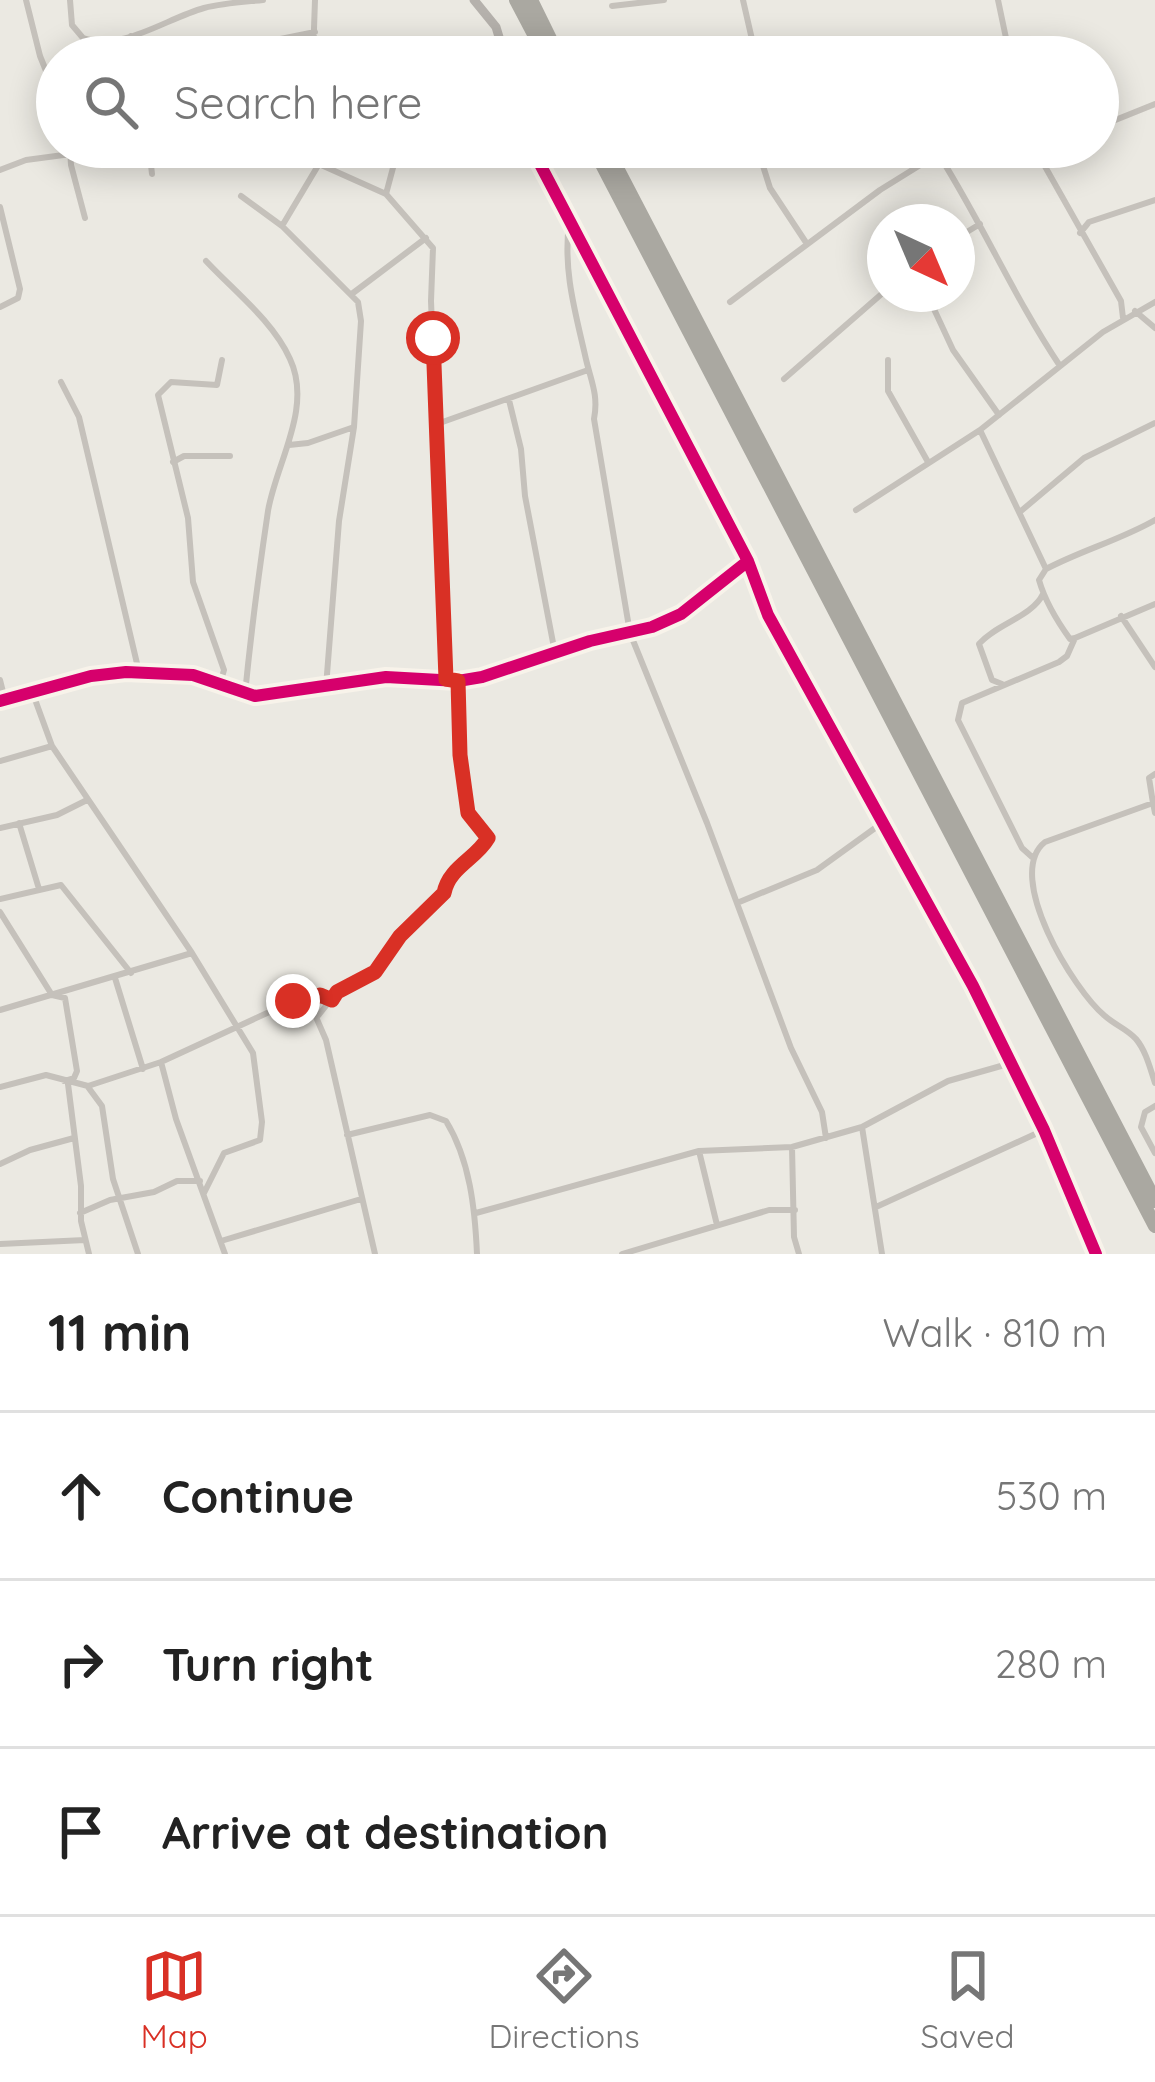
<!DOCTYPE html>
<meta charset="utf-8">
<style>
body{margin:0;font-family:Quicksand,sans-serif;background:#f2f2f2;color:#222}
.compass{position:absolute;left:867px;top:204px;width:108px;height:108px;border-radius:50%;background:#fff;box-shadow:0 6px 30px #0003;rotate:136deg}
.stop{position:absolute;width:36px;height:36px;margin:-27px;border:9px solid #d93025;border-radius:50%;background:#fff}
.stop.end{background:#d93025;border-color:#fff;box-shadow:0 3px 12px #0008}
.list{margin:0;padding:0;list-style:none}
h2{display:flex;justify-content:space-between;align-items:center;height:156px;margin:0;padding:0 48px;font-size:51px}
h2 small{font-size:39px;font-weight:400;color:#767676}
.list li{display:grid;grid-template-columns:78px 1fr auto;gap:36px;align-items:center;box-sizing:border-box;height:168px;padding:0 48px;border-top:3px solid #e0e0e0}
.list b{display:block;font-size:45px;white-space:nowrap}
.list em{font-size:39px;font-style:normal;color:#767676}
.icon{flex:none;width:66px;height:66px;fill:none;stroke:currentColor;stroke-width:2;stroke-linecap:round;stroke-linejoin:round}
.map{position:relative;flex:none;width:1155px;height:1254px;overflow:hidden}
.search{position:absolute;background:#fff;box-shadow:0 6px 30px #0003;left:36px;right:36px;top:36px;height:132px;display:flex;align-items:center;gap:30px;box-sizing:border-box;padding:0 42px;border-radius:66px;color:#767676;font-size:45px}
.sheet{height:660px;background:#fff}
nav{display:flex;justify-content:space-around;align-items:center;box-sizing:border-box;height:168px;border-top:3px solid #e0e0e0;background:#fff;font-size:33px;color:#767676}
nav a{display:grid;justify-items:center;gap:6px}
nav .on{color:#d93025}
.map>svg:first-child{display:block}
</style>
<div class="map">
<svg width="1155" height="1254" viewBox="0 0 1155 1254">
<rect width="100%" height="100%" fill="#ebe9e2"/>
<g fill="none" stroke-linecap="round" stroke-linejoin="round">
<path stroke="#c5c1bb" stroke-width="6" d="M26,0L40,56L57,98
M70,0L72,25L83,38C122,52 167,18 204,8C223,3 243,2 263,0
M743,0L756,57
M998,0L1010,57
M612,6L664,0
M131,36L137,57
M314,53L358,57
M190,57L315,32
M272,57V41
M313,57L315,0
M375,57L429,50L503,49
M840,57L842,56
M971,57L1007,43
M1098,127L1155,104
M70,147L71,165L85,218
M149,147L152,174
M295,147L319,164L386,194L433,248L431,301L446,679
M757,147L770,188L807,244
M934,147C980,218 1013,296 1060,366
M1034,147L1121,301L1123,318
M0,170L26,160L71,154
M386,194L394,164L403,147
M241,196L282,226L358,302L361,321L354,427L339,521L326,687
M0,207L20,289L18,298L0,307
M569,224C563,270 575,311 585,355C590,379 599,394 594,419L630,633L707,823L791,1048L822,1112L826,1138
M282,226L319,164
M1080,233L1089,222L1155,200
M957,238L980,224
M206,261C234,291 273,321 290,359C313,408 276,463 268,511C259,571 251,633 245,694
M353,293L426,238
M927,294L953,350L999,415
M730,302L880,190L938,154
M1135,311L1155,328
M888,360V391L928,462
M784,379L885,291
M61,382L79,417L139,672
M509,400L521,449L525,496L555,653
M437,424L588,370
M980,430L1046,569L1039,580C1045,601 1057,621 1070,639L1075,638
M289,445L308,443L354,427
M173,462L184,456H230
M856,510L980,430L1103,332L1155,302
M1021,511L1084,458L1155,423
M1046,569C1082,550 1120,540 1155,520
M1121,616L1155,667
M0,680L5,700
M220,684L224,670L193,582L188,518L158,395L171,382L217,385L222,360
M1002,684L992,680L979,644C996,624 1032,617 1043,594
M33,694L52,746L192,953L253,1053L262,1122L260,1140L224,1153L204,1193
M0,701L91,676L126,672L193,675L255,696L386,677L458,681L482,677L590,641L652,627L681,614L748,561
M0,761L52,746
M1153,803L1149,778L1155,774
M1155,813L1153,803L1045,842C1003,875 1074,991 1105,1016C1115,1025 1127,1029 1136,1039C1146,1051 1150,1068 1155,1083
M19,823L39,889
M0,828L57,815L87,800
M1032,857L1022,848L958,720L962,703L1059,662L1067,656L1075,638L1155,604
M0,899L61,885L131,973
M737,903L817,870L882,823
M0,912L52,995L65,998L77,1071L74,1078L64,1081
M115,978L143,1069
M309,1001L320,995L332,1000
M0,1010L192,953
M317,1017L337,992L375,972L400,936L444,893C449,867 476,859 488,838L468,813L460,755L458,681
M161,1062L176,1119L225,1254
M68,1084L81,1186V1221L89,1254
M0,1087L46,1075L88,1086L161,1062L293,1001H309L326,1040L375,1254
M88,1087L102,1106L113,1179L138,1254
M1155,1106L1145,1112L1141,1127L1155,1153
M862,1127L882,1254
M347,1135L430,1115L446,1121C470,1160 475,1209 477,1254
M792,1147L794,1237L799,1254
M699,1151L717,1225
M0,1164L30,1150L74,1138
M876,1207L1044,1130
M80,1213L110,1200L154,1192L177,1181H200
M476,1213L699,1151L792,1147L862,1127L948,1081L1008,1064
M221,1241L361,1199
M0,1244L85,1240
M622,1254L769,1210H795"/>
<path stroke="#b5b1ac" stroke-width="9" d="M474,0L496,27L505,57
M531,147L748,561L768,615L973,986L1044,1130L1096,1254"/>
<path stroke="#aaa8a1" stroke-width="14" d="M516,0L546,57
M531,0L559,57
M593,147L1155,1226
M606,147L1155,1201"/>
<g stroke="#f8f3ea" stroke-width="20">
<path id="cycleway" d="M531,147L748,561L768,615L973,986L1044,1130L1096,1254
M0,701L91,676L126,672L193,675L255,696L386,677L458,681L482,677L590,641L652,627L681,614L748,561"/>
</g>
<use href="#cycleway" stroke="#d6006c" stroke-width="12"/>
</g>
<g fill="none" stroke-linecap="round" stroke-linejoin="round">
<path stroke="#d93025" stroke-width="15" d="M293,1001H309L320,995L332,1000L337,992L375,972L400,936L444,893C449,867 476,859 488,838L468,813L460,755L458,681L446,679L433,338"/>
</g>
</svg>
<svg class="compass" viewBox="-18 -18 36 36"><path d="M0-13l5 13h-10z" fill="#e53935"/><path d="M0 13l5-13h-10z" fill="#767676"/></svg>
<div class="stop" style="left:433px;top:338px"></div>
<div class="stop end" style="left:293px;top:1001px"></div>
<div class="search"><svg class="icon" aria-label="search" viewBox="0 0 24 24"><circle cx="10" cy="10" r="6"/><path d="M15 15l6 6"/></svg>Search here</div>
</div>
<section class="sheet">
<h2>11 min<small>Walk · 810 m</small></h2>
<ul class="list">
<li><svg class="icon" aria-label="ahead" viewBox="0 0 24 24"><path d="M12 20V5M6 11l6-6 6 6"/></svg><div><b>Continue</b></div><em>530 m</em></li>
<li><svg class="icon" aria-label="right" viewBox="0 0 24 24"><path d="M7 20v-9h11M14 6l5 5-5 5"/></svg><div><b>Turn right</b></div><em>280 m</em></li>
<li><svg class="icon" aria-label="arrive" viewBox="0 0 24 24"><path d="M6 21V4h12l-3 4 3 4H6"/></svg><div><b>Arrive at destination</b></div></li>
</ul>
</section>
<nav>
<a class="on"><svg class="icon" aria-label="map" viewBox="0 0 24 24"><path d="M3 6l6-2 6 2 6-2v14l-6 2-6-2-6 2zM9 4v14M15 6v14"/></svg>Map</a>
<a><svg class="icon" aria-label="directions" viewBox="0 0 24 24"><path d="M12 3l9 9-9 9-9-9zM9 14v-3h6M13 9l2 2-2 2"/></svg>Directions</a>
<a><svg class="icon" aria-label="saved" viewBox="0 0 24 24"><path d="M7 4h10v16l-5-4-5 4z"/></svg>Saved</a>
</nav>
